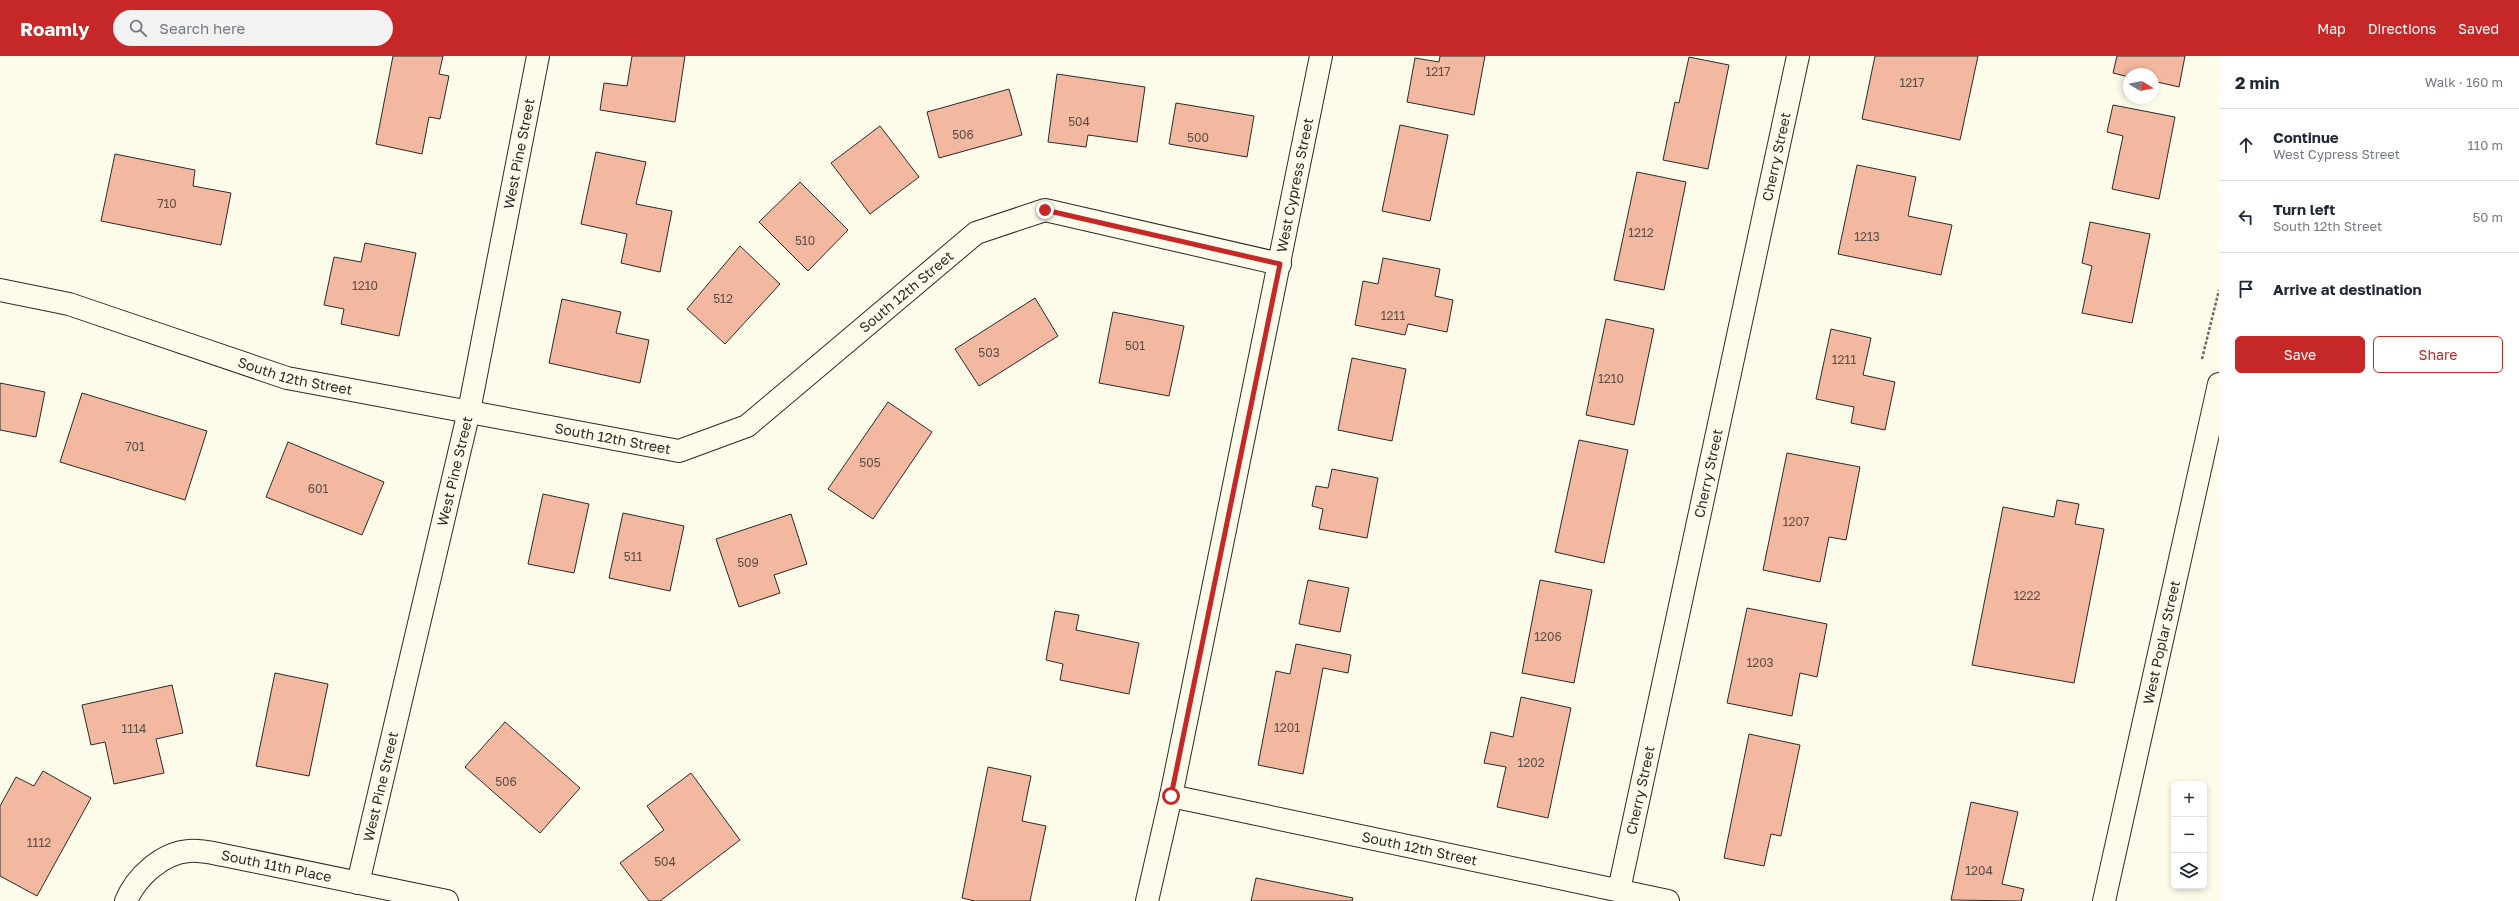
<!DOCTYPE html>
<meta charset="utf-8">
<style>
body{margin:0;font-family:"Golos Text",sans-serif;background:#f2f2f3;color:#1f2937}
.controls{position:absolute;right:12px;bottom:12px;display:grid;overflow:hidden;border-radius:6px;box-shadow:0 2px 6px #0003}
.controls button{width:36px;height:36px;display:grid;place-items:center;padding:0;border:0;border-bottom:1px solid #e0e1e3;background:#fff;color:#1f2937;font:20px sans-serif}
.compass{position:absolute;left:2123px;top:12px;width:36px;height:36px;border-radius:50%;background:#fff;box-shadow:0 2px 6px #0003;rotate:100deg}
.stop{position:absolute;width:12px;height:12px;margin:-9px;border:3px solid #c62828;border-radius:50%;background:#fff}
.stop.end{background:#c62828;border-color:#fff;box-shadow:0 1px 4px #0008}
.list{margin:0;padding:0;list-style:none}
h2{display:flex;justify-content:space-between;align-items:center;height:52px;margin:0;padding:0 16px;font-size:17px}
h2 small{font-size:13px;font-weight:400;color:#747a83}
.list li{display:grid;grid-template-columns:26px 1fr auto;gap:12px;align-items:center;box-sizing:border-box;height:72px;padding:0 16px;border-top:1px solid #e0e1e3}
.list b{display:block;font-size:15px;white-space:nowrap}
.list p{margin:0;font-size:13px;white-space:nowrap;color:#747a83}
.list em{font-size:13px;font-style:normal;color:#747a83}
.actions{display:flex;gap:8px;padding:12px 16px}
.actions a{flex:1;padding:9px 0;border:1px solid #c62828;border-radius:6px;text-align:center;font-size:14px;color:#c62828}
.actions .main{background:#c62828;color:#fff}
.icon{flex:none;width:22px;height:22px;fill:none;stroke:currentColor;stroke-width:2;stroke-linecap:round;stroke-linejoin:round}
.map{position:relative;flex:none;width:2219px;height:845px;overflow:hidden}
header{display:flex;align-items:center;gap:24px;box-sizing:border-box;height:56px;padding:0 20px;background:#c62828;color:#fff}
header strong{font-size:19px}
nav{display:flex;gap:22px;margin-inline-start:auto;font-size:14px}
.search{width:280px;height:36px;background:#f2f2f3;display:flex;align-items:center;gap:10px;box-sizing:border-box;padding:0 14px;border-radius:22px;color:#747a83;font-size:15px}
main{display:flex}
aside{flex:1;background:#fff}
.map>svg:first-child{display:block}
</style>
<header>
<strong>Roamly</strong>
<div class="search"><svg class="icon" aria-label="search" viewBox="0 0 24 24"><circle cx="10" cy="10" r="6"/><path d="M15 15l6 6"/></svg>Search here</div>
<nav><a>Map</a><a>Directions</a><a>Saved</a></nav>
</header>
<main>
<div class="map">
<svg width="2219" height="845" viewBox="0 0 2219 845">
<rect width="100%" height="100%" fill="#fdfbea"/>
<path fill="#f2b8a0" stroke="#2b2b2b" d="M393,0H443L439,18L449,20L440,63L429,61L422,98L376,88Z
M632,0H685L675,66L600,54L604,27L627,30Z
M1440,0H1485L1474,59L1407,46L1415,2L1439,6Z
M1875,0H1978L1960,84L1862,63Z
M2117,0H2185L2179,31L2153,25V18H2129V21L2113,17Z
M1689,1L1729,9L1708,113L1663,104L1675,46L1679,47Z
M1057,18L1145,31L1137,86L1088,79L1086,91L1048,86Z
M1009,33L1022,79L939,102L927,56Z
M1176,47L1254,60L1247,101L1169,88Z
M2113,49L2175,61L2159,143L2112,133L2123,80L2107,76Z
M1400,69L1448,79L1430,165L1382,155Z
M880,70L919,121L870,158L831,107Z
M596,96L646,106L636,148L672,155L660,216L621,207L627,178L581,168Z
M115,98L195,114L193,130L231,137L221,189L101,165Z
M1857,109L1916,121L1908,160L1952,169L1941,219L1838,198Z
M1637,116L1686,126L1664,234L1614,224Z
M800,126L848,174L808,215L759,166Z
M2090,166L2150,178L2132,267L2082,257L2092,210L2082,207Z
M365,187L416,197L399,280L341,268L344,253L324,249L334,201L361,206Z
M740,190L780,228L725,288L687,253Z
M1383,202L1440,213L1435,240L1453,244L1447,276L1408,268L1405,279L1355,269L1363,225L1378,228Z
M1035,242L1058,280L979,330L955,293Z
M562,243L621,256L616,277L649,284L640,327L549,307Z
M1113,256L1184,270L1169,340L1099,327Z
M1606,263L1654,273L1634,369L1586,359Z
M1831,273L1871,282L1863,319L1895,326L1885,374L1851,367L1854,351L1816,343Z
M1352,302L1406,313L1392,385L1338,374Z
M0,327L45,336L36,381L0,374Z
M82,337L207,375L185,444L60,406Z
M888,346L932,376L873,463L828,433Z
M1579,384L1628,394L1604,507L1555,496Z
M288,386L384,426L362,479L266,441Z
M1787,397L1860,411L1846,484L1829,481L1820,526L1763,514Z
M1332,413L1378,422L1367,482L1319,473L1323,453L1312,450L1316,430L1328,432Z
M543,438L589,448L574,517L528,508Z
M2057,444L2079,448L2075,468L2104,473L2074,627L1972,609L2003,451L2054,461Z
M623,457L684,470L670,535L609,522Z
M791,458L807,508L774,519L780,537L739,551L716,483Z
M1308,524L1349,532L1340,576L1299,568Z
M1540,524L1592,534L1574,627L1522,617Z
M1747,552L1827,568L1817,621L1800,617L1792,660L1727,647Z
M1055,555L1079,559L1076,574L1139,587L1129,638L1060,624L1063,608L1046,604Z
M1296,588L1351,599L1348,617L1323,612L1303,718L1258,709L1276,615L1290,618Z
M275,617L328,628L309,720L256,710Z
M172,629L183,677L156,683L164,717L114,728L105,686L91,689L82,649Z
M1521,641L1571,652L1548,762L1497,751L1506,711L1484,707L1491,676L1513,681Z
M505,666L580,732L540,777L465,711Z
M1749,678L1800,689L1781,780L1771,778L1764,810L1724,802Z
M988,711L1031,720L1022,765L1046,770L1030,845H975L962,842Z
M43,715L91,742L37,840L0,820V750L16,721L34,730Z
M691,717L740,784L660,845H649L620,807L664,774L647,750Z
M1971,746L2018,756L2002,828L2024,833L2021,845L1951,844Z
M1256,822L1353,842L1352,845H1251Z"/>
<g fill="none" stroke-linecap="round" stroke-linejoin="round">
<g stroke="#2b2b2b" stroke-width="24">
<g id="street">
<path id="s1" d="M0,234L69,248L287,322L679,395L747,370L976,177L1045,154L1280,208"/>
<path id="s2" d="M1171,740L1668,845"/>
<path id="s3" d="M358,827L469,355L538,0"/>
<path id="s4" d="M1619,834L1798,0"/>
<path id="s5" d="M126,845C136,821 162,797 189,795C200,794 212,797 223,799L447,845"/>
<path id="s6" d="M1147,845L1171,740L1321,0"/>
</g>
</g>
<g stroke="#2b2b2b" stroke-width="24">
<g id="secondary">
<path id="s7" d="M2104,845L2219,328"/>
</g>
</g>
<path stroke="#6a6964" stroke-width="2.5" stroke-dasharray="3 2" stroke-linecap="butt" d="M2202,303L2219,234"/>
<use href="#street" stroke="#fdfbea" stroke-width="22"/>
<use href="#secondary" stroke="#fdfbea" stroke-width="22"/>
</g>
<g fill="none" stroke-linecap="round" stroke-linejoin="round">
<path stroke="#c62828" stroke-width="5" d="M1045,154L1280,208L1171,740"/>
</g>
<g text-anchor="middle" stroke-width="3" stroke-linejoin="round" paint-order="stroke">
<g font-size="12" fill="#5d4e48">
<text x="1438" y="20">1217</text>
<text x="1912" y="31">1217</text>
<text x="1079" y="70">504</text>
<text x="963" y="83">506</text>
<text x="1198" y="86">500</text>
<text x="167" y="152">710</text>
<text x="1641" y="181">1212</text>
<text x="1867" y="185">1213</text>
<text x="805" y="189">510</text>
<text x="365" y="234">1210</text>
<text x="723" y="247">512</text>
<text x="1393" y="264">1211</text>
<text x="1135" y="294">501</text>
<text x="989" y="301">503</text>
<text x="1844" y="308">1211</text>
<text x="1611" y="327">1210</text>
<text x="135" y="395">701</text>
<text x="870" y="411">505</text>
<text x="318" y="437">601</text>
<text x="1796" y="470">1207</text>
<text x="633" y="505">511</text>
<text x="748" y="511">509</text>
<text x="2027" y="544">1222</text>
<text x="1548" y="585">1206</text>
<text x="1760" y="611">1203</text>
<text x="1287" y="676">1201</text>
<text x="134" y="677">1114</text>
<text x="1531" y="711">1202</text>
<text x="506" y="730">506</text>
<text x="39" y="791">1112</text>
<text x="665" y="810">504</text>
<text x="1979" y="819">1204</text>
</g>
<g font-size="14" fill="#2b2b2b" stroke="#fdfbea">
<text dy="5" stroke="none"><textPath href="#s3" startOffset="747">West Pine Street</textPath></text>
<text dy="5" stroke="none"><textPath href="#s4" startOffset="750">Cherry Street</textPath></text>
<text dy="5" stroke="none"><textPath href="#s6" startOffset="731">West Cypress Street</textPath></text>
<text dy="5" stroke="none"><textPath href="#s1" startOffset="980">South 12th Street</textPath></text>
<text dy="5" stroke="none"><textPath href="#s1" startOffset="308">South 12th Street</textPath></text>
<text dy="5" stroke="none"><textPath href="#s1" startOffset="632">South 12th Street</textPath></text>
<text dy="5" stroke="none"><textPath href="#s3" startOffset="423">West Pine Street</textPath></text>
<text dy="5" stroke="none"><textPath href="#s4" startOffset="426">Cherry Street</textPath></text>
<text dy="5" stroke="none"><textPath href="#s7" startOffset="265">West Poplar Street</textPath></text>
<text dy="5" stroke="none"><textPath href="#s3" startOffset="99">West Pine Street</textPath></text>
<text dy="5" stroke="none"><textPath href="#s4" startOffset="102">Cherry Street</textPath></text>
<text dy="5" stroke="none"><textPath href="#s2" startOffset="254">South 12th Street</textPath></text>
<text dy="5" stroke="none"><textPath href="#s5" startOffset="173">South 11th Place</textPath></text>
</g>
</g>
</svg>
<div class="controls">
<button>+</button>
<button>−</button>
<button><svg class="icon" aria-label="layers" viewBox="0 0 24 24"><path d="M12 4l9 5-9 5-9-5zM3 14l9 5 9-5"/></svg></button>
</div>
<svg class="compass" viewBox="-18 -18 36 36"><path d="M0-13l5 13h-10z" fill="#e53935"/><path d="M0 13l5-13h-10z" fill="#747a83"/></svg>
<div class="stop" style="left:1171px;top:740px"></div>
<div class="stop end" style="left:1045px;top:154px"></div>
</div>
<aside>
<h2>2 min<small>Walk · 160 m</small></h2>
<ul class="list">
<li><svg class="icon" aria-label="ahead" viewBox="0 0 24 24"><path d="M12 20V5M6 11l6-6 6 6"/></svg><div><b>Continue</b><p>West Cypress Street</p></div><em>110 m</em></li>
<li><svg class="icon" aria-label="left" viewBox="0 0 24 24"><path d="M17 20v-9H6M10 6l-5 5 5 5"/></svg><div><b>Turn left</b><p>South 12th Street</p></div><em>50 m</em></li>
<li><svg class="icon" aria-label="arrive" viewBox="0 0 24 24"><path d="M6 21V4h12l-3 4 3 4H6"/></svg><div><b>Arrive at destination</b></div></li>
</ul>
<div class="actions"><a class="main">Save</a><a>Share</a></div>
</aside>
</main>
